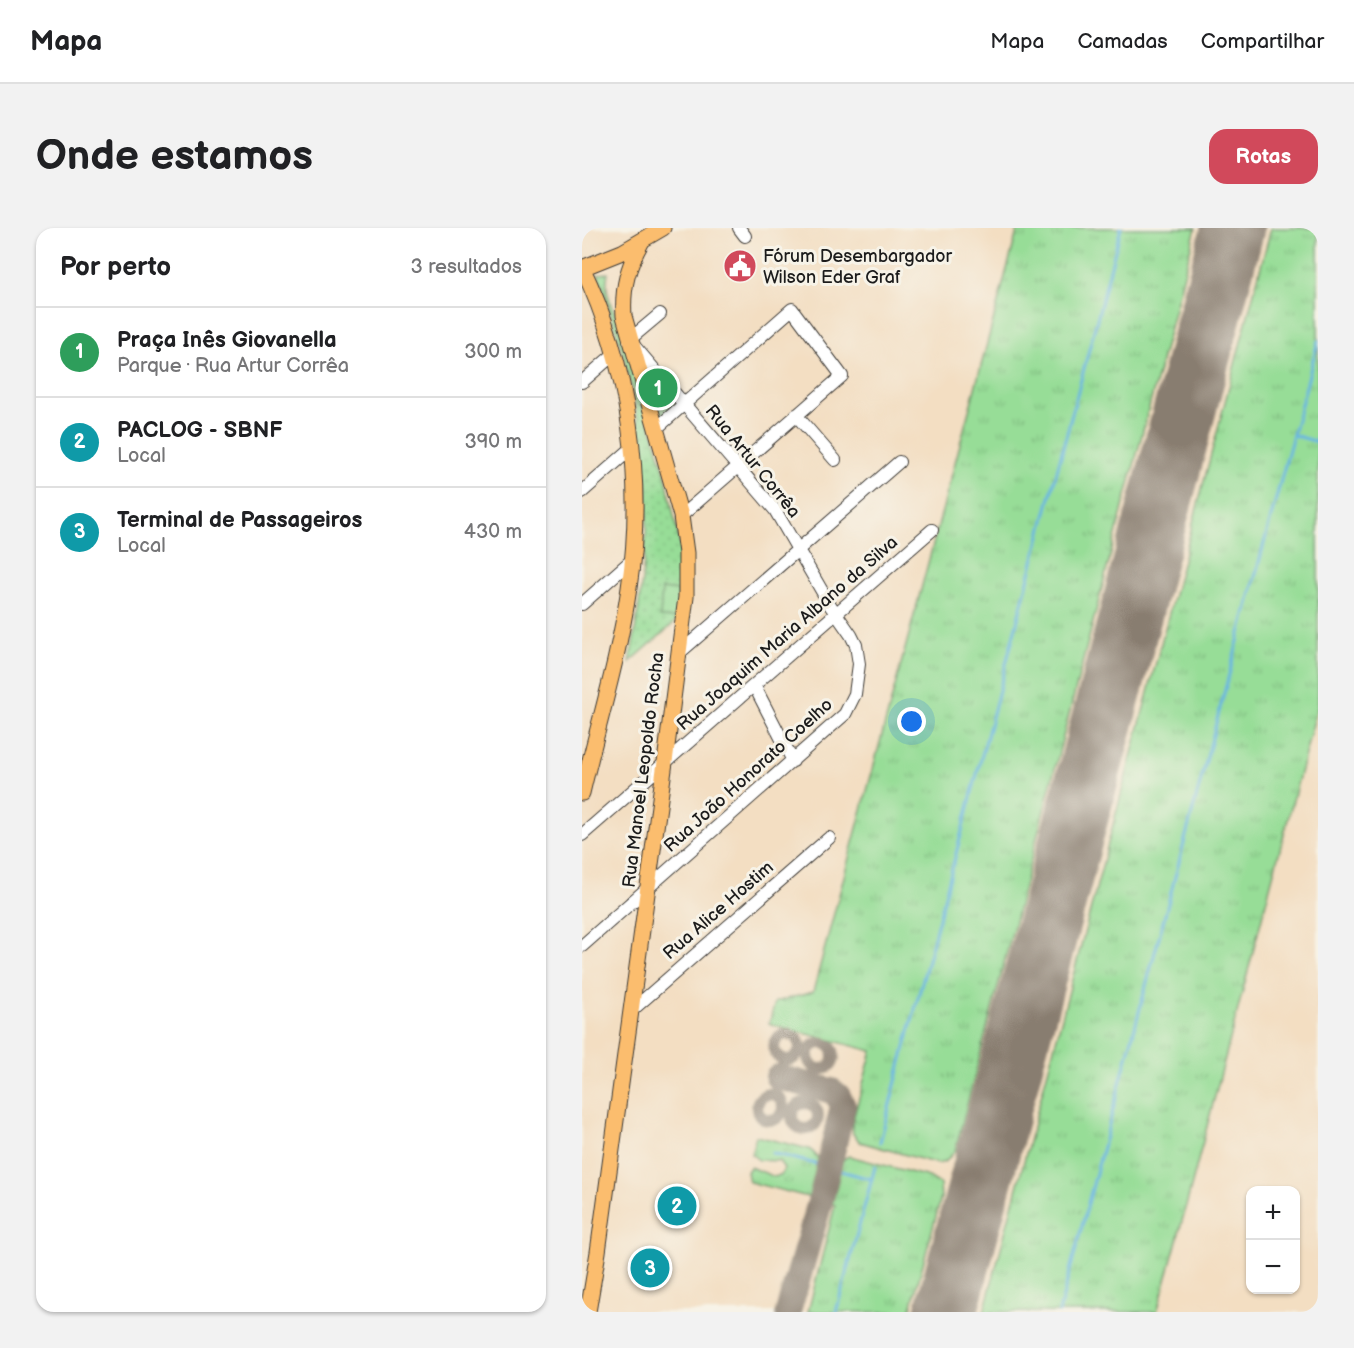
<!DOCTYPE html>
<html lang="pt">
<meta charset="utf-8">
<style>
body{margin:0;font-family:"Balsamiq Sans",sans-serif;background:#f2f2f2;color:#202124}
.controls{position:absolute;right:18px;bottom:18px;display:grid;overflow:hidden;border-radius:12px;box-shadow:0 2px 4px #0004}
.controls button{width:54px;height:54px;display:grid;place-items:center;padding:0;border:0;border-bottom:2px solid #e0e0e0;background:#fff;color:#202124;font:30px sans-serif}
.you{position:absolute;left:330px;top:494px;width:21px;height:21px;margin:-15px;border:4px solid #fff;border-radius:50%;background:#1a73e8;box-shadow:0 0 0 9px #1a73e833}
.badge{display:grid;place-items:center;width:39px;height:39px;border-radius:50%;background:#d1495b;color:#fff;font-size:20px;font-weight:700}
.pin{position:absolute;translate:-50% -50%;border:3px solid #fff;box-shadow:0 2px 6px #0006}
.list{margin:0;padding:0;list-style:none}
h2{display:flex;justify-content:space-between;align-items:center;height:78px;margin:0;padding:0 24px;font-size:26px}
h2 small{font-size:20px;font-weight:400;color:#757577}
.list li{display:grid;grid-template-columns:39px 1fr auto;gap:18px;align-items:center;box-sizing:border-box;height:90px;padding:0 24px;border-top:2px solid #e0e0e0}
.list b{display:block;font-size:22px;white-space:nowrap}
.list p{margin:0;font-size:20px;white-space:nowrap;color:#757577}
.list em{font-size:20px;font-style:normal;color:#757577}
.map{position:relative;flex:none;width:736px;height:1084px;overflow:hidden;border-radius:18px}
header{display:flex;align-items:center;gap:36px;box-sizing:border-box;height:84px;padding:0 30px;background:#fff;border-bottom:2px solid #e0e0e0}
header strong{font-size:28px}
nav{display:flex;gap:33px;margin-inline-start:auto;font-size:21px}
.intro{display:flex;align-items:center;justify-content:space-between;box-sizing:border-box;height:144px;padding:0 36px}
h1{margin:0;font-size:42px}
.button{padding:15px 27px;border-radius:18px;background:#d1495b;color:#fff;font-size:21px;font-weight:700}
main{display:flex;gap:36px;padding:0 36px}
aside{flex:1;background:#fff;border-radius:18px;box-shadow:0 2px 4px #0004}
.map>svg:first-child{display:block}
</style>
<header>
<strong>Mapa</strong>
<nav><a>Mapa</a><a>Camadas</a><a>Compartilhar</a></nav>
</header>
<div class="intro"><h1>Onde estamos</h1><a class="button">Rotas</a></div>
<main>
<aside>
<h2>Por perto<small>3 resultados</small></h2>
<ul class="list">
<li><span class="badge" style="background:#2e9e5b">1</span><div><b>Praça Inês Giovanella</b><p>Parque · Rua Artur Corrêa</p></div><em>300 m</em></li>
<li><span class="badge" style="background:#0f9aa8">2</span><div><b>PACLOG - SBNF</b><p>Local</p></div><em>390 m</em></li>
<li><span class="badge" style="background:#0f9aa8">3</span><div><b>Terminal de Passageiros</b><p>Local</p></div><em>430 m</em></li>
</ul>
</aside>
<div class="map">
<svg width="736" height="1084" viewBox="0 0 736 1084">
<defs>
<pattern id="grass-tufts" width="24" height="20" patternUnits="userSpaceOnUse" patternTransform="scale(1.5)"><rect width="24" height="20" fill="#97dd97"/><path d="M3 7l-1-3M5 7V3M7 7l1-3M15 17l-1-3M17 17v-4M19 17l1-3" fill="none" stroke="#82bd82"/></pattern>
<pattern id="park-dots" width="8" height="8" patternUnits="userSpaceOnUse" patternTransform="scale(1.5)"><rect width="8" height="8" fill="#97dd97"/><path d="M2 2h.1M6 6h.1" fill="none" stroke="#82bd82" stroke-width="1.8" stroke-linecap="round"/></pattern>
</defs>
<rect width="100%" height="100%" fill="#f7f3e8"/>
<filter id="ink" filterUnits="userSpaceOnUse"><feTurbulence type="fractalNoise" baseFrequency=".0167" numOctaves="2"/><feDisplacementMap in="SourceGraphic" scale="12" xChannelSelector="R" yChannelSelector="G"/><feConvolveMatrix kernelMatrix="1 2 1 2 8 2 1 2 1" color-interpolation-filters="sRGB"/></filter>
<filter id="wash" filterUnits="userSpaceOnUse"><feTurbulence type="fractalNoise" baseFrequency=".008" numOctaves="4" result="noise"/><feDisplacementMap in="SourceGraphic" scale="24" xChannelSelector="R" yChannelSelector="G"/><feGaussianBlur stdDeviation="1.35" result="paint"/><feColorMatrix in="noise" values="0 0 0 0 0 0 0 0 0 0 0 0 0 0 0 0 0 1.4 0 .05"/><feComposite in="paint" operator="in"/></filter>
<g filter="url(#wash)">
<rect width="100%" height="100%" fill="#f3dec2"/>
<path fill="url(#grass-tufts)" stroke="#5a7c5a" stroke-width="1.5" d="M436,0H614L373,923L364,933L356,936L278,914L271,906L270,895L290,823L187,796L193,774L231,764Z
M689,0H736V477L593,1020L575,1084H402Z
M174,908L227,921C246,933 235,953 230,970L167,954L165,944L168,939L193,949L200,946L202,940L197,933L177,932L169,926Z
M267,928L347,949L358,956L359,970L328,1084H226L253,977L246,975C250,959 250,935 267,928Z"/>
<path fill="url(#park-dots)" stroke="#5a7c5a" stroke-width="1.5" d="M26,45C22,62 28,74 35,89L83,245L98,317L99,389L48,434C58,377 66,319 65,261C65,249 62,236 61,224C53,161 36,107 16,46Z
M66,143L98,176L78,193Z"/>
<path fill="#97dd97" stroke="#5a7c5a" stroke-width="1.5" d="M80,361L96,363L93,390L78,389Z"/>
<g fill="none" stroke-linecap="round" stroke-linejoin="round">
<path stroke="#69b5e2" stroke-width="3" d="M711,207L736,214
M298,914L539,0
M190,925L234,936
M259,943L289,951
M254,1084L293,939
M477,1084L736,113"/>
<path stroke="#887d6f" stroke-width="26" d="M199 819a6 6 0 1 1 12 0a6 6 0 1 1-12 0Z
M233 828a6 6 0 1 1 12 0a6 6 0 1 1-12 0Z
M196,849L250,863L256,868L261,878L240,967L206,1084
M182 879a6 6 0 1 1 12 0a6 6 0 1 1-12 0Z
M217 888a6 6 0 1 1 12 0a6 6 0 1 1-12 0Z
M363,1084L374,1043"/>
<path stroke="#887d6f" stroke-width="63" d="M364,1084L651,0"/>
</g>
</g>
<g filter="url(#ink)">
<g fill="none" stroke-linecap="round" stroke-linejoin="round">
<g stroke="#3c3935" stroke-width="14">
<path id="minor" d="M157,0L163,8
M0,154L32,126
M214,187L253,232
M75,200L210,81L260,148L99,288
M0,264L50,220
M0,376L51,331
M96,426L317,234
M172,457L211,533
M0,607L350,302
M0,718L263,486L273,466L277,436L274,417L269,407L248,377L193,282L47,112L78,86
M49,783L247,610"/>
</g>
<g stroke="#3c3935" stroke-width="17">
<path id="major" d="M0,39C47,137 63,253 47,360C37,429 16,497 0,565
M0,40L40,24L81,0
M6,1084L16,1024L83,534L104,369V325L99,288L42,88C40,59 46,38 60,13"/>
</g>
<use href="#minor" stroke="#fff" stroke-width="12"/>
<use href="#major" stroke="#fbbd6e" stroke-width="15"/>
</g>
</g>
<defs>
<g id="civic-disc" transform="scale(1.725)"><circle r="9.5" fill="#d1495b" stroke="#f7f3e8"/><path d="M-.6-6.5H3V-4.5H.6V-3L4-1V1h2V6H-6V1h2V-1L-.6-3ZM-1.2 2.5V6h2.4V2.5Z" fill="#fff"/></g>
</defs>
<g fill-rule="evenodd">
<use href="#civic-disc" x="158" y="38"/>
</g>
<g text-anchor="middle" stroke-width="6" stroke-linejoin="round" paint-order="stroke">
<g font-size="18" fill="#1c1c1c" stroke="#f7f3e8" text-anchor="start">
<text x="181" y="34">Fórum Desembargador<tspan x="181" dy="21">Wilson Eder Graf</tspan></text>
</g>
<g font-size="18" fill="#1c1c1c" stroke="#f7f3e8">
<text transform="translate(171 233) rotate(51)" y="6">Rua Artur Corrêa</text>
<text transform="translate(205 405) rotate(-41)" y="6">Rua Joaquim Maria Albano da Silva</text>
<text transform="translate(61 542) rotate(-83)" y="6">Rua Manoel Leopoldo Rocha</text>
<text transform="translate(166 547) rotate(-42)" y="6">Rua João Honorato Coelho</text>
<text transform="translate(136 682) rotate(-41)" y="6">Rua Alice Hostim</text>
</g>
</g>
</svg>
<div class="controls">
<button>+</button>
<button>−</button>
</div>
<div class="you"></div>
<div class="pin badge" style="left:76px;top:160px;background:#2e9e5b">1</div>
<div class="pin badge" style="left:95px;top:978px;background:#0f9aa8">2</div>
<div class="pin badge" style="left:68px;top:1040px;background:#0f9aa8">3</div>
</div>
</main>
